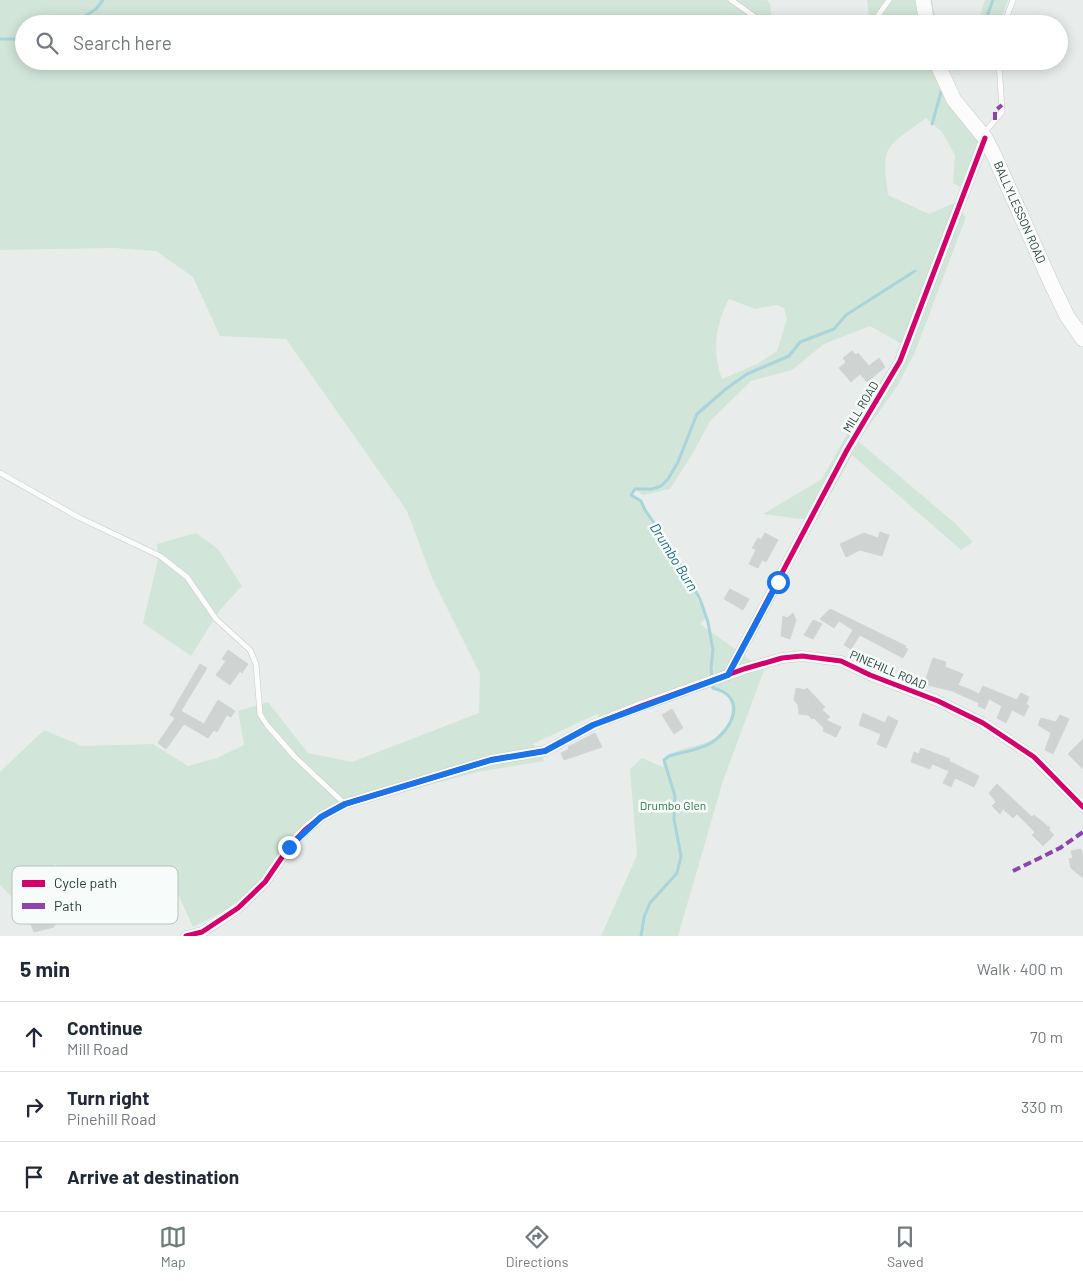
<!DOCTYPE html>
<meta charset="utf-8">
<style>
body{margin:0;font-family:Barlow,sans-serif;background:#f6f6f7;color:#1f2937}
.stop{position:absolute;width:15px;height:15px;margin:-11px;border:4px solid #1a73e8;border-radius:50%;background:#fff}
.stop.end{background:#1a73e8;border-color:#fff;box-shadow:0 1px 5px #0008}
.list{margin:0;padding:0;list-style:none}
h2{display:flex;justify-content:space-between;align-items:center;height:65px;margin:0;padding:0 20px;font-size:21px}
h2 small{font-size:16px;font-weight:400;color:#747a83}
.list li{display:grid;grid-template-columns:32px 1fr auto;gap:15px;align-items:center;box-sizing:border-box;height:70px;padding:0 20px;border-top:1px solid #e0e1e3}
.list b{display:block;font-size:19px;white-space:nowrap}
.list p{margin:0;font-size:16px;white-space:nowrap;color:#747a83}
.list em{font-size:16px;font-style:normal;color:#747a83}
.icon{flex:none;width:28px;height:28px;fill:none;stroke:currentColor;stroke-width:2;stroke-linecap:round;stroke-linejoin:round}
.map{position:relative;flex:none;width:1083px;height:936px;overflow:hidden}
.search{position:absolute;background:#fff;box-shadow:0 2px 12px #0003;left:15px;right:15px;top:15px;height:55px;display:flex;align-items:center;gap:12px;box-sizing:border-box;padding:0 18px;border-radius:28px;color:#747a83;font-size:19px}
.sheet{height:275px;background:#fff}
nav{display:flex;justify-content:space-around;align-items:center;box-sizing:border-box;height:70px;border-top:1px solid #e0e1e3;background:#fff;font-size:14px;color:#747a83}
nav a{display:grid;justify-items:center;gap:2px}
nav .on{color:#697e78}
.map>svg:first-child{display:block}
</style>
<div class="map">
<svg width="1083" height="936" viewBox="0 0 1083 936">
<rect width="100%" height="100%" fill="#e8edeb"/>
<path fill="#d1e6d8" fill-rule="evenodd" d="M0,0H767L770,4L772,24H24V61H944L959,96L979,119L978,142L960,187L953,183L955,155L942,132L926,118C886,148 881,143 888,195L929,214L954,203L966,217L915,352L898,385L858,441L956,524L973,542L961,550L852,455L816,521L763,514L822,479L861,409L894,362L902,344L870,326L824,344L792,370L751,381L710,421L693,453L670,489L643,495L635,489L631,492V495L641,501L645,510L659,530L667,551L681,565L707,618L700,624L764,670L723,781L678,936H601L637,855L630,769L642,758L663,767V760C681,740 724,753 731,714C732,707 731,700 726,695C722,691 714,691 709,687L605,724L597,714L533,744L545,761L477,772L317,815L263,879L226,910L193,927L167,870L63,884L56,864L12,897L0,885V772L44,730L82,746L153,744L188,766L217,758L244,745L238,711L268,702L308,753L352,762L479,713L480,674L432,578L407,511L286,339L220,336L193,277L156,251L114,248L0,250ZM729,299L755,309L776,305L784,308L787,319L777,351L757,364L722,379C712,352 715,325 729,299Z
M867,0H932L936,24H870Z
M985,0H1008L999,24H984L980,16Z
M196,533L218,549L242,586L220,610L191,656L143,623L158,560L157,544Z"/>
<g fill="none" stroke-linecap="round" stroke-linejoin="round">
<path stroke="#a9d4db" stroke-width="3" d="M73,24L96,9L103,0
M984,24L993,0
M0,39H24
M951,68L956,61
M932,124L941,92
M641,936L644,917L650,903L677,873L681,856L674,819L675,796L664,760L669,756C682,752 700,750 711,743C733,729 748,697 713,688L711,668L713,650L708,622L700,599L681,565L667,551L659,530L645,510L641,501L631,495L635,489H652L661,486L668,479L678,462L697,414L727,388L747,374L789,356L800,342L834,329L846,315L915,271"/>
</g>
<path fill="#cfd4d2" stroke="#d1d6d4" d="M852,351L856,355L858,353L869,366L879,358L885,367L867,382L860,374L851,382L839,368L846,362L843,358Z
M880,532L889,535L882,556L860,550L846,557L840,544L864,533L878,538Z
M765,533L778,540L766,562L762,560L758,568L749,564L756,550L752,548L758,538L761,540Z
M730,589L749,599L743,610L724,599Z
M830,609L906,646L905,648L908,649L903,658L860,635L851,649L844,645L853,630L839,621L834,628L820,619Z
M793,613L796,620L790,639L781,636L783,616L787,618Z
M813,620L822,624L813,639L804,635Z
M228,650L248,664L242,673L240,671L230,685L216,675L226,661L222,659Z
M933,658L946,662L945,667L963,674L958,685L971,690L979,694L983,686L1017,700L1021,693L1029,697L1026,704L1029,706L1024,716L1012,710L1006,723L997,718L1002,706L989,699L985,709L978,706L979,703L952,691L924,684Z
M200,664L207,668L181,711L204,724L218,700L235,711L231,717L227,715L217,732L214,730L208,738L184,724L166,749L158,743L175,718L170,715Z
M796,688L805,690L807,688L825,707L822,710L830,717L826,720L841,727L836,737L823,731L824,728L814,718L812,719L808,715L799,714L798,705L794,700Z
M672,709L683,728L674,734L662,715Z
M863,713L885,723L888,716L898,721L886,748L877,744L881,734L859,725Z
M1060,715L1069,719L1053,754L1045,750L1051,733L1038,725L1041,718L1056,722Z
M595,733L602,747L564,760L561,753L569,749L568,747Z
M1083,739V769L1068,754Z
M921,748L950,759L949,761L979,776L974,787L955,778L951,787L943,783L949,771L932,764L930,769L911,762L914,752L919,754Z
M997,784L1032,817L1034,815L1050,828L1049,830L1054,835L1043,846L1032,835L1035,832L1017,814L1013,818L1003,809L1000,814L992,806L996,802L989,793Z
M1081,849L1083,857V878L1071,868L1069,859L1073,858L1071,851Z
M32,896L44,911L49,909L55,924L54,927L34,932L26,912L20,905Z"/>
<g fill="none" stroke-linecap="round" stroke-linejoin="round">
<g stroke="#c5cac8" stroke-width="6">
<path id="lane" d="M731,0L765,24
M872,24L889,0
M1004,24L1013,0
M984,133L1002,112L999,61
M0,473L78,517L160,556L187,577L216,619L250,650L256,664L260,714L267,725L295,757L345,804"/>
</g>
<g stroke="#c5cac8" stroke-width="11">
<path id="street" d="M728,675L847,450L900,361L985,138
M186,936L202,932L238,908L265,882L289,847L305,830L321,817L345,804L491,760L545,751L593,725L641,706L744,669L782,658L802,656L841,661L870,675L938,701L983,723L1034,757L1083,807"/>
</g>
<g stroke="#c3cbc8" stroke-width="16">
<g id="secondary">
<path d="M923,0L927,24"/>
<path id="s1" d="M936,61L954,100L985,138L994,155L1051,283L1067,316L1083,339"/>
</g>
</g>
<use href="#lane" stroke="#fcfcfc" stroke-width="5"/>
<use href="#street" stroke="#fcfcfc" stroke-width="10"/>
<use href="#secondary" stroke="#fcfcfc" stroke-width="15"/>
<path stroke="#8e44ad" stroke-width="4" stroke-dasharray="8 4" stroke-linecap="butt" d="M995,120V111L1002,105
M1013,871L1060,848L1083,832"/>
<g stroke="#f7fbf9" stroke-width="8">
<path id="cycleway" d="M728,675L847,450L900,361L985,138
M186,936L202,932L238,908L265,882L289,847L305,830L321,817L345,804L491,760L545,751L593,725L641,706L744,669L782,658L802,656L841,661L870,675L938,701L983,723L1034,757L1083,807"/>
</g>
<use href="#cycleway" stroke="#d6006c" stroke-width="5"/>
</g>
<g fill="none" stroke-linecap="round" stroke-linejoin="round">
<path stroke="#1a73e8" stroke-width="6" d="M289,847L321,817L345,804L491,760L545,751L593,725L728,675L778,582"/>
</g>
<g text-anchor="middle" stroke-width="5" stroke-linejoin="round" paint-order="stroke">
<g font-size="12" fill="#24423a" stroke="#f7fbf9">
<text dy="4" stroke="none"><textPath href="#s1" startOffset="174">BALLYLESSON ROAD</textPath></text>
<text transform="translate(861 407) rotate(-59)" y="4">MILL ROAD</text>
<text transform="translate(888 670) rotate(23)" y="4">PINEHILL ROAD</text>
</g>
<g font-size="12" fill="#2d7a4b" stroke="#f7fbf9">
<text x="673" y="810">Drumbo Glen</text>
</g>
<g font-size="14" font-style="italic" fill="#1c6f80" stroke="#f7fbf9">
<text transform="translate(674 557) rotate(58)" y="5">Drumbo Burn</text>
</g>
</g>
<rect x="12" y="866" width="166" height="58" rx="8" fill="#f7fbf9" stroke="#b8c4c0" stroke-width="1"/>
<rect x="22" y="880" width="23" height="7" fill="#d6006c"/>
<rect x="22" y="903" width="23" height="6" fill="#8e44ad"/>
<g font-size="14" fill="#24423a">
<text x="54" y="888">Cycle path</text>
<text x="54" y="911">Path</text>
</g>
</svg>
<div class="stop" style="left:778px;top:582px"></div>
<div class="stop end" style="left:289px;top:847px"></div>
<div class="search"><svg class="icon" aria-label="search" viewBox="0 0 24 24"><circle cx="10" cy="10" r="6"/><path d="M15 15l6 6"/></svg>Search here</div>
</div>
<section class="sheet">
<h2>5 min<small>Walk · 400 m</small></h2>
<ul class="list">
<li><svg class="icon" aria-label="ahead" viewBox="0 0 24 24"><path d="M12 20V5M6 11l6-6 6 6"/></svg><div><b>Continue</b><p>Mill Road</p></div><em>70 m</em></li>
<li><svg class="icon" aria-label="right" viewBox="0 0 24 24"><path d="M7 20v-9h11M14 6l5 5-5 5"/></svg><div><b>Turn right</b><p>Pinehill Road</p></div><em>330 m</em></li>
<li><svg class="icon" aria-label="arrive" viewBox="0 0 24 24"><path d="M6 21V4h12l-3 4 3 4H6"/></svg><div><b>Arrive at destination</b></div></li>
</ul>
</section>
<nav>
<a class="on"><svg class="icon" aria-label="map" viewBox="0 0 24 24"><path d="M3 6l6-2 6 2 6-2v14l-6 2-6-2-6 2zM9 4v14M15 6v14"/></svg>Map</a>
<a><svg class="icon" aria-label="directions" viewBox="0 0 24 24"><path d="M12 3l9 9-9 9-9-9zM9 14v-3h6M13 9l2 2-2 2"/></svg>Directions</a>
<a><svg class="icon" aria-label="saved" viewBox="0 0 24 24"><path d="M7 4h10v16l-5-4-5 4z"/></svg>Saved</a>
</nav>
